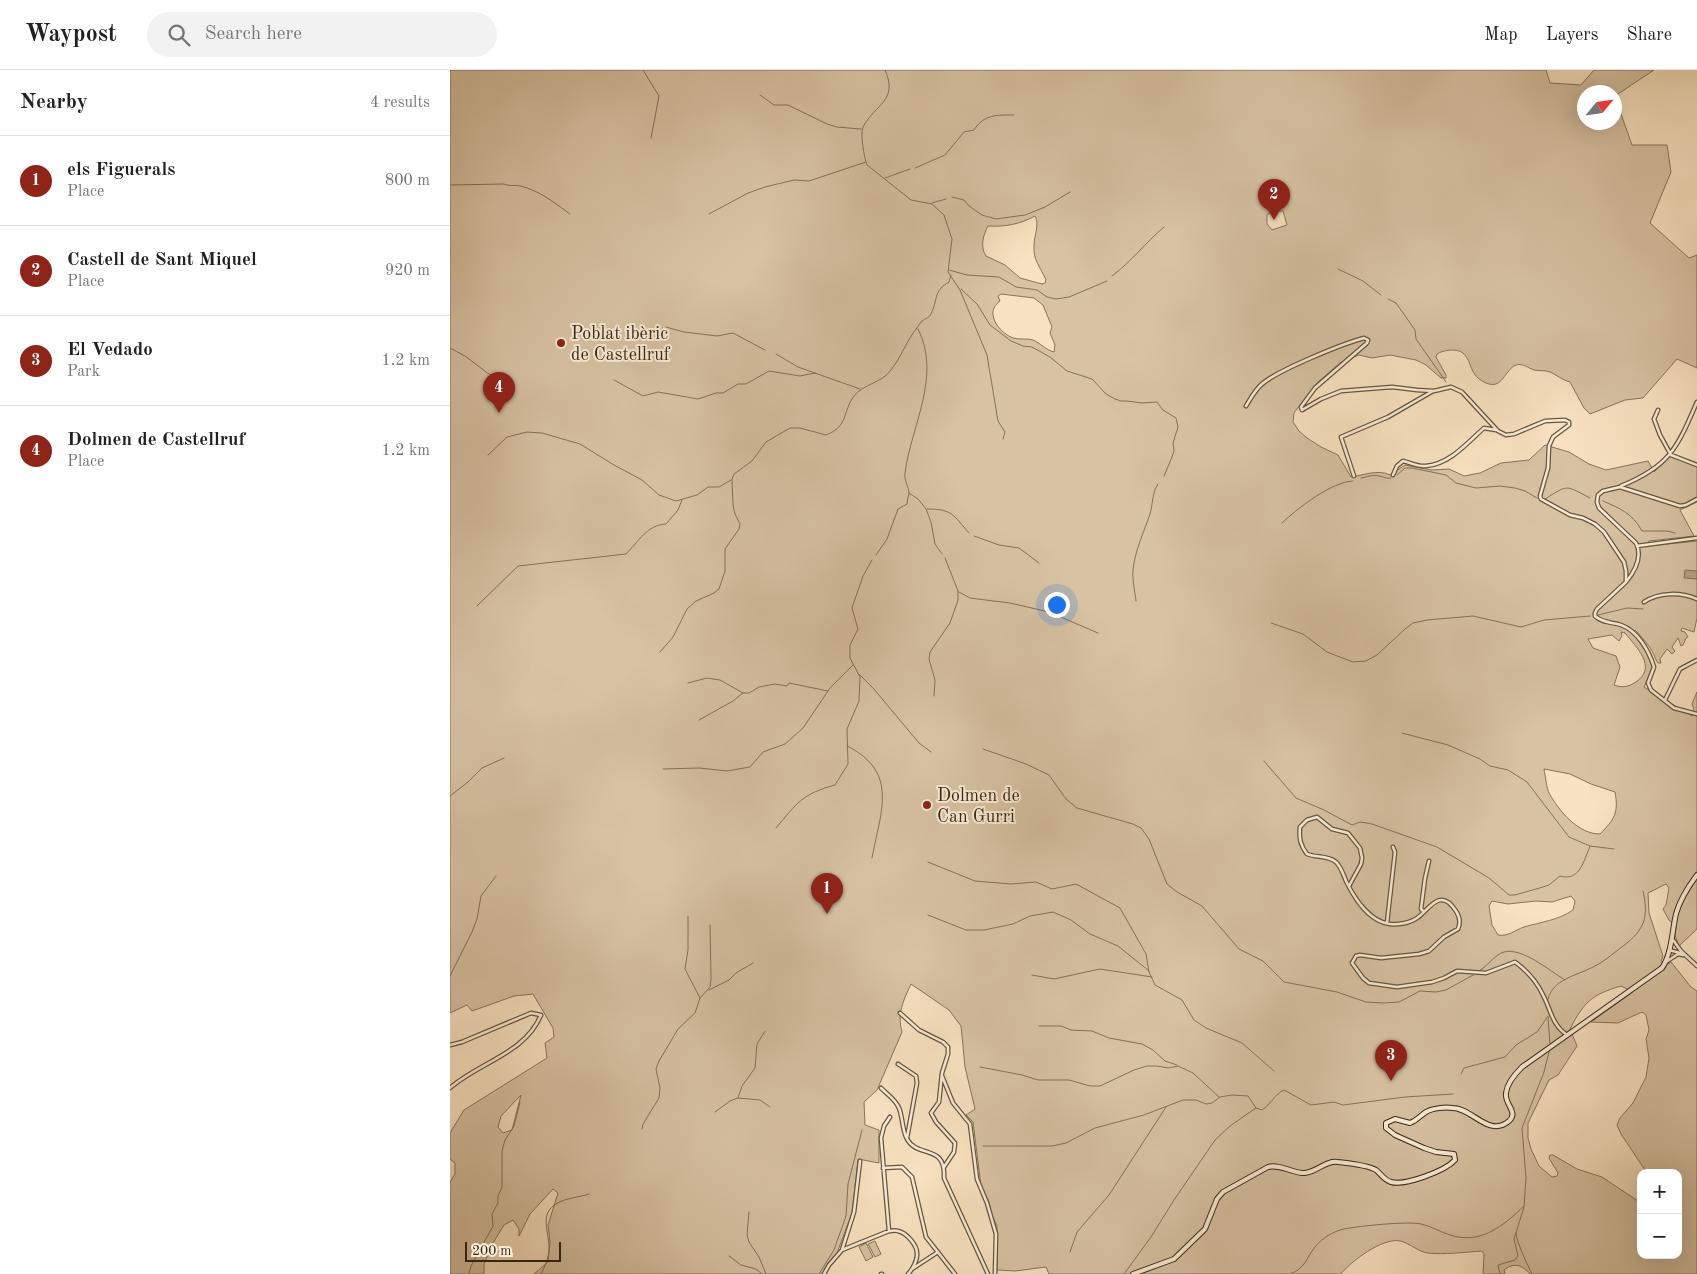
<!DOCTYPE html>
<meta charset="utf-8">
<style>
body{margin:0;font-family:"Old Standard TT",serif;background:#f2f2f2;color:#202124}
.controls{position:absolute;right:15px;bottom:15px;display:grid;overflow:hidden;border-radius:10px;box-shadow:0 5px 20px #0002}
.controls button{width:45px;height:45px;display:grid;place-items:center;padding:0;border:0;border-bottom:1px solid #e0e0e0;background:#fff;color:#202124;font:25px sans-serif}
.compass{position:absolute;left:1127px;top:15px;width:45px;height:45px;border-radius:50%;background:#fff;box-shadow:0 5px 20px #0002;rotate:61deg}
.scale{position:absolute;left:15px;bottom:12px;width:96px;box-sizing:border-box;padding-left:5px;border:2px solid #362713;border-top:0;font-size:14px;line-height:18px;white-space:nowrap;color:#362713;-webkit-text-stroke:4px #faecd7;paint-order:stroke}
.you{position:absolute;left:606px;top:534px;width:18px;height:18px;margin:-12px;border:4px solid #fff;border-radius:50%;background:#1a73e8;box-shadow:0 0 0 8px #1a73e833}
.badge{display:grid;place-items:center;width:32px;height:32px;border-radius:50%;background:#8f2418;color:#fff;font-size:16px;font-weight:700}
.pin{position:absolute;translate:-50% -41px;filter:drop-shadow(0 1px 2px #0008)}
.pin::after{content:'';position:absolute;top:26px;width:18px;height:15px;background:inherit;clip-path:polygon(0 0,100% 0,50% 100%)}
.list{margin:0;padding:0;list-style:none}
h2{display:flex;justify-content:space-between;align-items:center;height:65px;margin:0;padding:0 20px;font-size:21px}
h2 small{font-size:16px;font-weight:400;color:#757577}
.list li{display:grid;grid-template-columns:32px 1fr auto;gap:15px;align-items:center;box-sizing:border-box;height:90px;padding:0 20px;border-top:1px solid #e0e0e0}
.list b{display:block;font-size:19px;white-space:nowrap}
.list p{margin:0;font-size:16px;white-space:nowrap;color:#757577}
.list em{font-size:16px;font-style:normal;color:#757577}
.icon{flex:none;width:28px;height:28px;fill:none;stroke:currentColor;stroke-width:2;stroke-linecap:round;stroke-linejoin:round}
.map{position:relative;flex:none;width:1247px;height:1204px;overflow:hidden}
header{display:flex;align-items:center;gap:30px;box-sizing:border-box;height:70px;padding:0 25px;background:#fff;border-bottom:1px solid #e0e0e0}
header strong{font-size:24px}
nav{display:flex;gap:28px;margin-inline-start:auto;font-size:18px}
.search{width:350px;height:45px;background:#f2f2f2;display:flex;align-items:center;gap:12px;box-sizing:border-box;padding:0 18px;border-radius:28px;color:#757577;font-size:19px}
main{display:flex}
aside{flex:1;background:#fff}
.map>svg:first-child{display:block}
</style>
<header>
<strong>Waypost</strong>
<div class="search"><svg class="icon" aria-label="search" viewBox="0 0 24 24"><circle cx="10" cy="10" r="6"/><path d="M15 15l6 6"/></svg>Search here</div>
<nav><a>Map</a><a>Layers</a><a>Share</a></nav>
</header>
<main>
<aside>
<h2>Nearby<small>4 results</small></h2>
<ul class="list">
<li><span class="badge">1</span><div><b>els Figuerals</b><p>Place</p></div><em>800 m</em></li>
<li><span class="badge">2</span><div><b>Castell de Sant Miquel</b><p>Place</p></div><em>920 m</em></li>
<li><span class="badge">3</span><div><b>El Vedado</b><p>Park</p></div><em>1.2 km</em></li>
<li><span class="badge">4</span><div><b>Dolmen de Castellruf</b><p>Place</p></div><em>1.2 km</em></li>
</ul>
</aside>
<div class="map">
<svg width="1247" height="1204" viewBox="0 0 1247 1204">
<rect width="100%" height="100%" fill="#f8e2c1"/>
<filter id="stains"><feTurbulence type="fractalNoise" baseFrequency=".004" numOctaves="4"/><feColorMatrix values="0 0 0 0 .2 0 0 0 0 .09 0 0 0 0 .02 0 0 0 .5 -.17"/></filter>
<radialGradient id="worn" r=".72"><stop offset=".6" stop-color="#630" stop-opacity="0"/><stop offset="1" stop-color="#630" stop-opacity=".3"/></radialGradient>
<path fill="#d7c2a3" stroke="#86745b" fill-rule="evenodd" d="M0,0H1096L1100,13L1131,15L1144,0H1204L1165,26L1164,22H1134V52H1164L1165,27L1182,75H1217L1221,102L1200,153L1239,188L1247,185V298L1227,289L1193,328L1175,330L1140,344L1134,338L1120,312C1112,310 1107,305 1100,302C1095,300 1089,301 1084,300C1078,298 1073,293 1066,295C1054,300 1053,320 1036,313C1018,305 1023,292 1013,283C1007,278 993,280 987,284L986,287L996,305V308H991L976,295L966,290L940,285L922,288L909,285L891,292L867,313L844,343L843,352L849,361L857,368L871,377L888,385L901,407C914,405 928,399 940,405L955,395L982,400L999,399L1014,406L1030,403L1051,393L1079,390L1095,375L1119,382L1139,394L1156,400L1198,391L1204,402L1221,386L1247,396V432L1230,440L1244,466L1199,471L1198,476L1247,471V548L1244,562L1232,558L1231,561L1235,562L1238,567L1236,568L1233,575L1231,576L1228,568L1222,577L1225,581L1222,584L1217,579L1210,589L1211,593H1208C1205,589 1205,586 1202,581C1198,574 1191,566 1185,560L1183,563L1199,586L1203,597L1194,617L1242,646L1244,639L1242,634L1247,622V859L1229,876L1225,865L1226,856L1219,850L1213,839L1216,835L1219,818L1216,814L1198,823L1199,843L1213,886L1211,891L1218,894L1221,892L1241,917L1247,921V1204H1080C1072,1195 1064,1192 1054,1200L1055,1204H1033L1034,1184L1032,1181C1016,1182 993,1185 978,1183C968,1182 960,1173 950,1171C933,1167 900,1192 891,1204H599L596,1197L565,1201L547,1200V1156L541,1143L539,1132L531,1116L523,1052L516,1045L525,1039L515,997L511,956L499,940L461,914C453,931 447,944 452,962L427,1020L414,1032L415,1055L429,1060V1093L408,1089L402,1143L387,1183L372,1204H84L98,1192L100,1172L98,1155L108,1123L103,1119L80,1144L69,1166V1159L63,1150L54,1155L43,1173L34,1194V1204H0V1112L5,1104V1093L0,1089V1063L14,1040L97,988L95,973L104,967L103,958L83,924L64,926L22,941L17,935L0,943ZM830,141H833L837,155L822,160L817,154V145L821,142ZM585,146C590,154 584,166 584,175C583,191 590,196 596,210L595,213L592,214L570,208L555,195L536,186C530,177 533,165 538,156C556,157 570,154 585,146ZM551,224L584,228L593,235L602,257L600,263L605,275L604,282C596,280 590,273 583,270C577,268 569,270 563,268C548,262 534,242 550,231L548,226ZM1171,562L1175,563C1186,577 1208,597 1186,612C1178,617 1173,618 1164,615L1170,597L1166,586L1143,578L1138,569L1162,565L1169,571L1172,566ZM1094,699L1120,704L1141,714L1165,722C1169,743 1164,750 1150,764C1128,764 1109,741 1099,723C1097,720 1095,704 1094,699ZM1121,826L1125,831L1123,840C1109,850 1091,852 1074,857C1065,860 1058,867 1048,865L1042,855L1039,836L1042,831L1058,834L1086,831L1102,832ZM1171,916L1183,922L1141,952L1168,953L1192,942L1196,945L1199,960L1196,969L1199,988L1196,1007L1183,1033L1170,1048L1167,1055L1171,1064L1197,1103H1228V1185H1191V1128L1188,1131L1152,1107L1127,1099L1103,1085H1100L1099,1088L1108,1103L1107,1106L1102,1107L1089,1096L1081,1079L1078,1068V1053L1099,1010L1108,1005L1127,976L1120,959C1134,932 1141,925 1171,916ZM71,1025L62,1060L53,1063L48,1057L51,1046Z
M425,1171L431,1184L425,1187L418,1174Z
M416,1173L423,1187L416,1191L409,1177Z"/>
<path fill="#b6a286" stroke="#837158" d="M1235,500L1247,501V509L1234,508Z"/>
<g fill="none" stroke-linecap="round" stroke-linejoin="round">
<path stroke="#837158" stroke-width="1" d="M193,0L209,26L201,68
M435,0C449,31 425,34 413,57C410,64 414,87 417,95L461,130L482,134L494,145L502,169L498,202L510,220L537,285L548,351L555,362L553,369
M310,25L324,35H338L377,54L387,57L411,59
M465,98L495,85L514,62L524,60C534,44 547,45 564,45
M435,108L460,99
M0,115L54,114C61,117 66,114 74,117C91,122 105,133 120,144
M502,127L514,130L519,136L532,145L546,149L575,145L595,137L620,122
M482,133L496,129
M259,144L298,123L315,117L344,110L359,111L416,92
M888,199L913,211L931,225
M499,200L517,205L549,207L566,217L587,220L597,227L606,229L619,227L657,211
M662,206C681,192 695,173 714,157
M511,219L527,234L540,255L561,271L573,276L582,277L600,287L617,301L642,309L656,324L665,329L671,331H677L692,333L707,332L713,340L726,348L728,357L723,373L724,381L722,387L714,406
M938,229L946,233L958,250L965,260L966,269L996,312
M216,257L234,262L267,266L283,263L315,280
M0,278L15,286L36,302L54,313
M326,284L348,297L410,319
M164,310L193,326L208,322L248,329L266,323H273L288,314H296L319,301L350,306L365,303
M38,385L57,367L77,362L92,363L130,374L164,395L192,410L209,425L226,431L247,425L258,417H269L281,410
M947,405L955,398H962L996,405L1006,413L1026,418L1050,416L1065,418L1075,421L1087,428
M911,408C917,407 923,404 929,406C934,407 936,409 941,408
M459,423L468,429L476,439L481,452L485,474L492,484
M1095,429C1119,414 1115,415 1140,428
M1153,431C1171,439 1182,443 1192,461H1217L1225,463
M477,439C503,439 503,445 519,463
M832,453C848,438 881,412 903,411
M524,466L549,475L569,478L589,493
M426,485L437,469L448,439L457,434C457,430 459,426 459,422C458,416 454,410 455,403C461,356 492,306 468,259
M509,522L520,528L560,533L599,542L648,563
M686,531C685,521 682,510 683,500C685,480 694,462 700,444C703,434 702,422 708,414
M27,536L68,496L176,484C189,471 197,455 216,454L228,440L232,430
M1148,545L1177,538L1193,539
M821,553L853,564L877,582L903,592L916,591L927,585L955,559L963,553L977,550L1023,546L1071,557L1094,550L1140,546
M210,582L223,567L237,539L246,531L264,523L269,519L275,501V479L289,459L290,454L285,444L283,435L282,409L284,404L302,391L316,372L340,358H350L376,365C399,356 392,342 404,326C413,314 432,313 441,300C450,289 455,275 463,263C466,260 469,254 472,251C476,248 479,248 481,244C488,230 483,221 499,212L501,205
M409,604L423,618L469,673L481,682
M238,613L257,608L270,610L293,623H299L309,617L325,614L337,616L339,613L378,621
M484,626L485,610L479,589L480,582L500,553L508,530V521L495,488
M249,650L283,631L293,623
M952,663L998,675L1030,689L1040,696L1058,700L1077,712L1119,767L1140,776L1164,779
M397,676C450,702 430,743 422,788
M533,679L576,694L599,705L616,729L627,738L683,754L691,758L699,769L717,814L727,822L752,836L789,879L813,891L834,912L887,922L916,932L934,933L949,932L970,921L986,922L996,920L1025,904
M814,691L846,728L874,740L902,755L910,752L922,754L987,777L1039,808L1059,825H1065L1093,817L1099,815L1110,806C1130,812 1134,790 1140,776
M213,699L249,698L277,701L300,697L313,682L335,674L353,658L380,618L403,595
M0,726L18,712L32,698L54,688
M326,758C347,733 352,724 385,715L398,694L397,659L409,631L410,607L400,588V575L408,559L402,538L413,506L422,490
M478,792L525,811L561,814L586,812L602,819L626,814L670,838L696,884L699,902L705,915L732,930L744,950L756,958L792,973L824,1001
M478,845L516,860H534L563,854L580,846L603,842L621,850L640,864L668,876L699,901
M1029,901C1038,896 1044,885 1054,882C1072,877 1100,901 1115,910
M582,905L604,909L650,899L702,907
M0,906L22,862L27,849L31,826L46,806
M259,920L279,910L286,903L303,893
M250,928L260,917L261,909L260,855
M1098,929C1103,909 1126,906 1143,897C1152,893 1160,886 1168,880C1192,862 1200,852 1193,821
M1098,947L1100,974
M589,956H611L621,960L642,961L659,968L692,974L703,980L715,991L727,995
M530,997L572,1005L588,1010H619L640,1016H650L684,1000L697,996H707L718,998L728,996L743,1003L769,1027
M1011,1004L1014,998L1055,987L1066,975L1087,962L1098,946
M288,1028L310,1030L320,1037
M265,1042L280,1031L288,1028L292,1016L305,998L307,974L315,961
M192,1059L193,1054L209,1028L210,1018L206,999L209,991L228,959L245,943L250,928L235,899L238,880V846
M533,1076H602L616,1073L645,1058L694,1045L733,1030H746L756,1034L762,1033L770,1027L782,1025L798,1026L806,1038L812,1040C821,1034 825,1024 834,1020L861,1035L884,1032L893,1035L955,1027L1003,1024
M299,1142L297,1165L299,1172L309,1187L316,1204
M1066,1163C1066,1171 1078,1196 1082,1204
M620,1182L627,1162L659,1125L716,1037
M279,1186L291,1195L306,1199L312,1204
M19,1204L21,1196L43,1156L42,1144L48,1133V1126L52,1117V1081L55,1070L64,1056L70,1032
M91,1204C95,1196 99,1187 99,1178C99,1159 87,1141 112,1131C119,1128 130,1127 139,1124
M369,1204L384,1180L396,1146L398,1114L412,1060
M674,1204L701,1167L724,1130L765,1070L780,1056L806,1038
M840,1204C856,1198 856,1188 865,1177C872,1168 884,1161 894,1159C909,1156 957,1151 971,1154C981,1156 990,1162 1000,1165C1031,1175 1053,1156 1074,1136
M1050,1204L1048,1195L1065,1190L1068,1186L1064,1169L1074,1137L1076,1108L1072,1058L1094,1002L1099,982"/>
<g stroke="#66563e" stroke-width="5">
<path id="street" d="M796,336C801,328 805,320 812,314C828,300 892,274 914,268L918,270L917,273L865,318L851,337L852,340L871,329L891,321L942,317L967,320L984,321L1001,317L1012,322L1048,361L1056,365L1064,364L1095,351L1115,350L1119,352V355L1103,367L1099,376L1098,398L1090,426L1091,429L1120,445L1133,448L1145,454L1154,462L1174,492L1176,501V512L1147,539L1145,543V546C1152,553 1162,552 1171,555C1188,561 1199,581 1204,597L1198,613L1201,620L1224,638L1247,644
M1208,340L1204,349L1210,365L1221,385L1247,395
M943,405L947,396L953,391C961,393 968,397 976,396C1000,394 1017,373 1034,358L1046,360
M904,406L891,367L938,347L983,321
M1171,416C1220,396 1227,378 1247,332
M1187,476L1247,468
M1176,512C1185,501 1193,487 1186,473L1149,438L1147,432L1148,425L1153,421L1170,417L1230,436L1236,435L1247,429
M1194,532C1209,522 1231,522 1247,529
M1215,630L1230,599L1247,590
M899,816L911,794L912,788L910,778L898,763L882,759L867,747L857,750L850,757C849,768 850,775 857,784C867,788 877,785 886,792C892,798 893,805 897,813C905,829 920,852 940,854C948,855 960,853 967,848C979,840 990,816 1006,841C1010,847 1011,852 1008,859L994,867L979,881L969,884L931,888L910,885L906,886L902,893L913,908L919,913L947,917L982,912L994,908L1007,901L1036,903L1065,892C1076,900 1087,912 1093,925C1101,940 1102,955 1117,965
M974,842L971,839L975,808L979,791
M937,853L945,782L943,777
M1223,870L1231,881L1247,896
M1219,880L1230,883
M1216,892L1228,884L1233,885
M450,943L469,960L493,972L498,977V984L492,1003L489,1032L481,1043L486,1052L505,1073L504,1082L494,1097
M0,975L12,972L81,943L91,945C75,984 29,992 0,1018
M448,994L466,1006L467,1013L457,1068
M492,1006L503,1033L520,1054L527,1109L537,1133L546,1164L545,1204
M431,1018C437,1024 446,1030 449,1038C453,1048 452,1060 457,1069C468,1089 496,1073 494,1108L538,1204
M433,1098L452,1097L462,1107L476,1167L505,1204
M439,1161L431,1068L434,1056L440,1047
M392,1180L404,1142L410,1091
M462,1199L488,1182
M374,1204L379,1195L392,1180L439,1161C442,1161 445,1160 448,1161C457,1163 468,1176 467,1185C467,1191 462,1200 458,1204
M431,1204H432"/>
</g>
<g stroke="#362713" stroke-width="6">
<path id="secondary" d="M683,1204L724,1189L755,1159L767,1129L773,1122L818,1097C829,1094 841,1102 852,1103C865,1104 875,1090 888,1092C897,1093 918,1095 926,1100C931,1104 934,1110 941,1112C955,1116 995,1101 1005,1090L1004,1084L986,1082L974,1078L945,1065L936,1058V1053L945,1049L960,1053C966,1051 970,1046 976,1042C983,1038 995,1037 1003,1038C1022,1038 1039,1068 1059,1051C1069,1042 1054,1034 1056,1023C1057,1014 1066,1003 1072,997L1212,898C1222,883 1222,861 1226,844C1230,829 1238,817 1247,805"/>
</g>
<use href="#street" stroke="#faecd7" stroke-width="2.5"/>
<use href="#secondary" stroke="#faecd7" stroke-width="4"/>
</g>
<g fill="#8f2418" stroke="#faecd7" stroke-width="2">
<circle cx="111" cy="273" r="5"/>
<circle cx="477" cy="735" r="5"/>
</g>
<g text-anchor="middle" stroke-width="4" stroke-linejoin="round" paint-order="stroke">
<g font-size="18" fill="#362713" stroke="#faecd7" text-anchor="start">
<text x="121" y="269">Poblat ibèric<tspan x="121" dy="21">de Castellruf</tspan></text>
<text x="487" y="731">Dolmen de<tspan x="487" dy="21">Can Gurri</tspan></text>
</g>
</g>
<rect width="100%" height="100%" filter="url(#stains)"/>
<rect width="100%" height="100%" fill="url(#worn)"/>
</svg>
<div class="controls">
<button>+</button>
<button>−</button>
</div>
<svg class="compass" viewBox="-18 -18 36 36"><path d="M0-13l5 13h-10z" fill="#e53935"/><path d="M0 13l5-13h-10z" fill="#757577"/></svg>
<div class="scale">200 m</div>
<div class="you"></div>
<div class="pin badge" style="left:377px;top:844px">1</div>
<div class="pin badge" style="left:824px;top:150px">2</div>
<div class="pin badge" style="left:941px;top:1011px">3</div>
<div class="pin badge" style="left:49px;top:343px">4</div>
</div>
</main>
